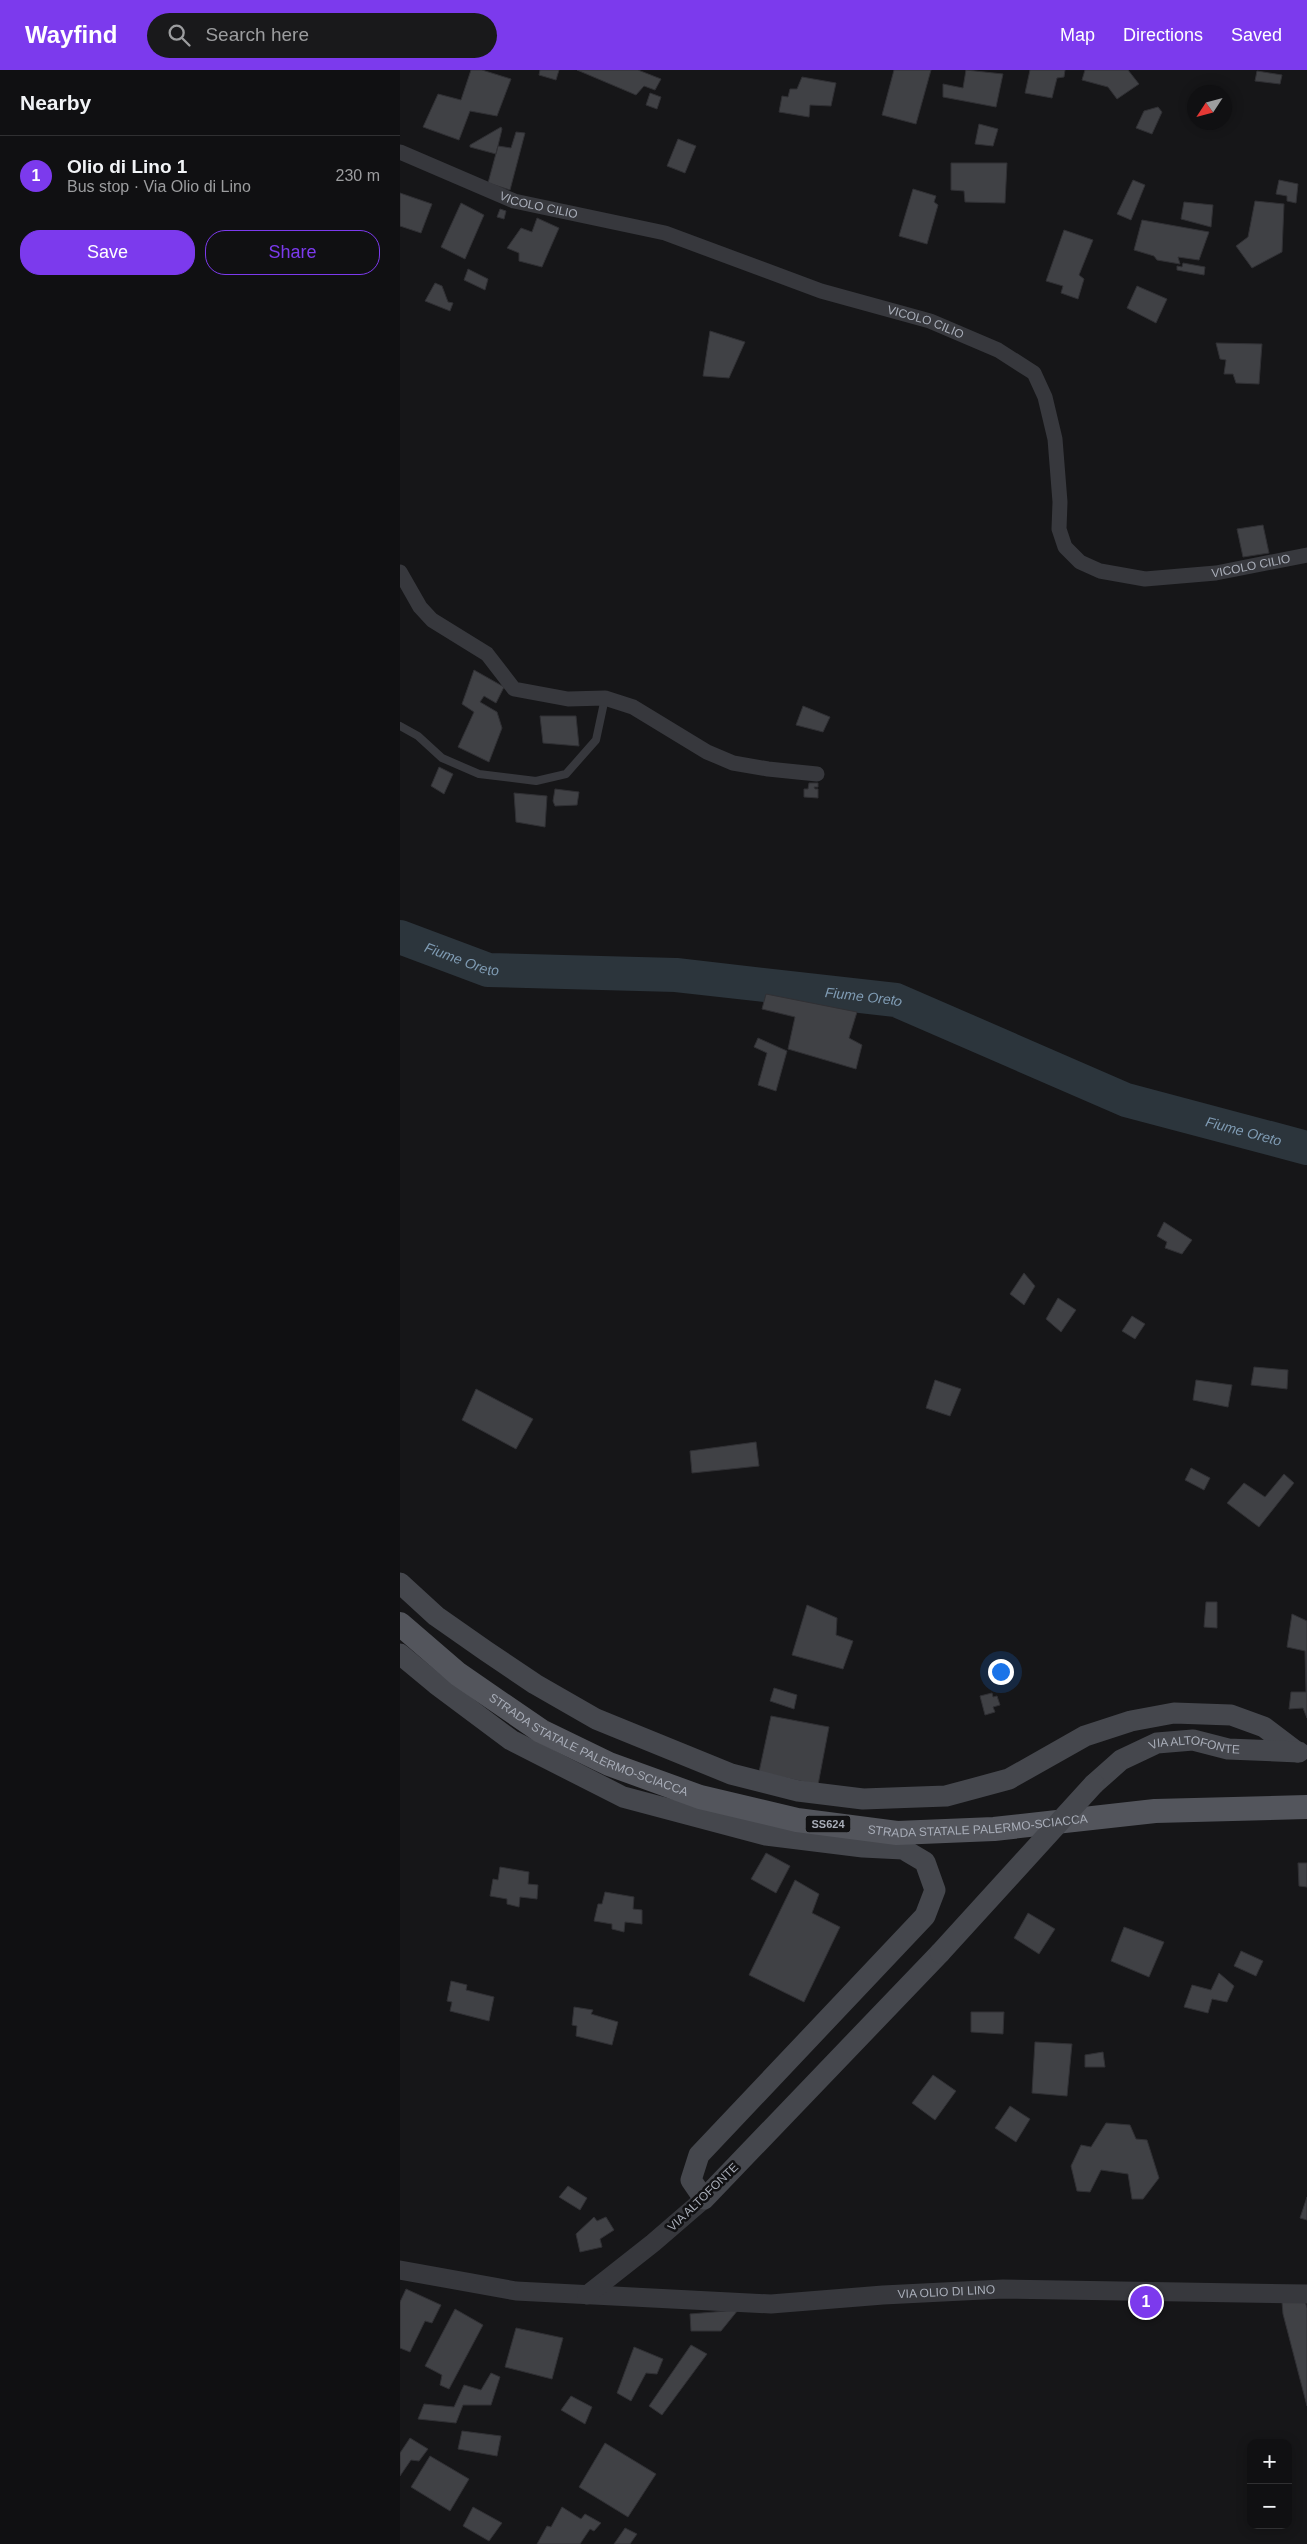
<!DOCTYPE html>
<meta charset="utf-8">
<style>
body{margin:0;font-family:Helvetica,sans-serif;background:#19191b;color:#f1f3f6}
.controls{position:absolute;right:15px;bottom:15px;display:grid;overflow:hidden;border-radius:10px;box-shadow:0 2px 12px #0003}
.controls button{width:45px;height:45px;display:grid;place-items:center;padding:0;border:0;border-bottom:1px solid #303032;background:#101012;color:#f1f3f6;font:25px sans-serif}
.compass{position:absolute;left:787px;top:15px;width:45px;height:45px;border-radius:50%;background:#101012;box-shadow:0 2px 12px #0003;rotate:234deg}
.you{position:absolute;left:600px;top:1601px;width:18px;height:18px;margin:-12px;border:4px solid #fff;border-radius:50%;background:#1a73e8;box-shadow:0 0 0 8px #1a73e833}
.badge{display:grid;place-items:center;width:32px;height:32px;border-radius:50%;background:#7c3aed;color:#fff;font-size:16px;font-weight:700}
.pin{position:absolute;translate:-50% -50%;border:2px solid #fff;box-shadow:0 1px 5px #0006}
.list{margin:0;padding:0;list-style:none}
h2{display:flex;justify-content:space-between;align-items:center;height:65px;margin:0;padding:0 20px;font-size:21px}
h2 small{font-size:16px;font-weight:400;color:#9c9d9f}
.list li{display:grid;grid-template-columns:32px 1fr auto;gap:15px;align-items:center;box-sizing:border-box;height:80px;padding:0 20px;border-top:1px solid #303032}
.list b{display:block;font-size:19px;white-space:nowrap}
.list p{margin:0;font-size:16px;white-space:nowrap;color:#9c9d9f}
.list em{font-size:16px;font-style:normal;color:#9c9d9f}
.actions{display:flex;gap:10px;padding:15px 20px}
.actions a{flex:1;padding:11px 0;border:1px solid #7c3aed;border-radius:20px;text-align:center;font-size:18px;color:#7c3aed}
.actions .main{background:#7c3aed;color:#fff}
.icon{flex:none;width:28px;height:28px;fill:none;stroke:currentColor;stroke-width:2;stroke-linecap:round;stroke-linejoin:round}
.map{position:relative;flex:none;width:907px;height:2474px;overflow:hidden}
header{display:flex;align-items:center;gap:30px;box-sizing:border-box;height:70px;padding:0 25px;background:#7c3aed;color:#fff}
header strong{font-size:24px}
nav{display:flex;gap:28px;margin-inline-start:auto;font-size:18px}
.search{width:350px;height:45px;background:#19191b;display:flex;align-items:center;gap:12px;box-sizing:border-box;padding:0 18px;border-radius:28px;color:#9c9d9f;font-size:19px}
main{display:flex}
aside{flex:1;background:#101012}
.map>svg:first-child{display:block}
</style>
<header>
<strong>Wayfind</strong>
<div class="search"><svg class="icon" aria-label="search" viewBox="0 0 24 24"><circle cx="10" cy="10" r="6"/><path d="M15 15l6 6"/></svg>Search here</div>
<nav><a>Map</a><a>Directions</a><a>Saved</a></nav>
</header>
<main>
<aside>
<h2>Nearby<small></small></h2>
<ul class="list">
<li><span class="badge">1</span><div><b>Olio di Lino 1</b><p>Bus stop · Via Olio di Lino</p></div><em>230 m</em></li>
</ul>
<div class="actions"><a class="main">Save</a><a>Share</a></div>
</aside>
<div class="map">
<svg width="907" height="2474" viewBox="0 0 907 2474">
<rect width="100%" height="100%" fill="#161618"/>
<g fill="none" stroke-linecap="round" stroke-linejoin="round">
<path stroke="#2c353c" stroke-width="34" id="s1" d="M0,867L88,900L276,905L496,930L726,1030L907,1078"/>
</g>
<path fill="#404145" stroke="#303034" d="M71,0H82L111,9L97,46L70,41L59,70L23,57L38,24L61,30Z
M140,0H159L156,10L139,5Z
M177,0H238L261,9L255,20L244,16L236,25Z
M494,0H531L516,54L482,45Z
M566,0L603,4L596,37L543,27V14L563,18Z
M630,0H665L664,7L657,8L652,28L625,23Z
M685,0H728L739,14L717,29L708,17L682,10Z
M857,1L882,5L880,14L855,11Z
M402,7L436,13L431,36L410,35L409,47L379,42L382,26L388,27L390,19H397Z
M250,23L261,27L257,39L246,35Z
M758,37L762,42L752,64L736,58L744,41Z
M579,54L598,59L593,76L575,74Z
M101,57L102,59L96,84L70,77V75Z
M116,62L125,63L110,120L88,113L98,76L111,78Z
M278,69L296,76L285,103L267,96Z
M551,93H607L605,133L565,132L564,121L551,120Z
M733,110L745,115L731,150L717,144Z
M879,110L898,114L896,133L887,131V126L876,124Z
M513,119L536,126L534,132L538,135L527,174L499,166Z
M0,123L32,134L21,163L0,156Z
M855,131L884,134L882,182L852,198L836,176L848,167Z
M784,132L813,135L811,157L781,149Z
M61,133L84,145L65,189L41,177Z
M100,139L106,141L104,149L97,147Z
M137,148L159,158L142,197L119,191V183L107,178L121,158L132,162Z
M742,150L809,162L799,190L778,187L780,194L757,190L754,186L734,180Z
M664,160L693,170L679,205L684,209L678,229L661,223L663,216L646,211Z
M783,193L805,197L804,205L777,200V196L782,197Z
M68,199L88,209L85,220L64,210Z
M35,213L42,216L48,232L53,233L50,241L25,231Z
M737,216L767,229L756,253L727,238Z
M310,261L345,272L329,308L303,306Z
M816,273L862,274L859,314L836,313L833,304H824L826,290L820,289Z
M863,455L869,483L843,487L837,459Z
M74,600L104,617L96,633L84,626L80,632L97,642L102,658L89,692L58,677L74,642L62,634Z
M403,636L430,647L423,662L396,655Z
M140,646H176L179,676L143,673Z
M39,697L53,704L44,724L31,716Z
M409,713H418V717H414L415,719H418V728L404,727V719H408Z
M155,719L179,722L177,735L155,736L153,731Z
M114,723L147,726L145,757L116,752Z
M366,924L457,942L449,968L462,975L456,999L388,979L395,947L362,939Z
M358,968L387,981L376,1021L358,1015L367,983L354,977Z
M764,1152L792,1170L782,1184L765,1178L767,1172L757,1166Z
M624,1203L635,1216L624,1235L610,1224Z
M658,1228L676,1240L661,1262L646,1249Z
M732,1246L745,1254L735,1269L722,1261Z
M854,1297L888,1300L887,1319L851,1315Z
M535,1310L561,1319L550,1346L526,1338Z
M796,1310L832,1315L828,1337L793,1330Z
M76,1319L133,1349L116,1379L62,1350Z
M356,1372L359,1396L292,1403L290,1381Z
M791,1398L810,1408L804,1420L785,1410Z
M884,1404L894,1413L859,1457L827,1433L844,1413L865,1427Z
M806,1532H817V1558L804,1557Z
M407,1535L437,1548L436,1565L453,1571L443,1599L392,1585Z
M892,1544L907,1551V1648L903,1638L889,1639L891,1622H906L905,1581L887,1577Z
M374,1618L397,1625L394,1639L370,1631Z
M592,1623L593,1627L597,1626L600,1635L593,1637L595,1642L585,1645L580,1626Z
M371,1646L429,1657L418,1715L359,1702Z
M366,1783L390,1796L376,1823L351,1809Z
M898,1793H907V1817L899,1816Z
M100,1797L129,1802L128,1814L138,1815L137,1829L120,1827L119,1837L107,1834V1829L90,1826L93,1809L98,1810Z
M395,1810L419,1824L412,1843L440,1857L404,1932L349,1905Z
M205,1822L234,1827L233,1839L242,1840V1854L225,1852L224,1862L212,1859V1854L194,1851L198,1834H202Z
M628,1843L655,1859L639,1884L614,1868Z
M724,1857L764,1872L749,1907L711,1891Z
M841,1881L863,1891L856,1906L834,1896Z
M819,1903L834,1916L827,1932L812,1929L808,1943L784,1937L792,1915L811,1920Z
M51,1911L67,1915L66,1920L94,1927L89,1951L50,1941L52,1932L47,1931Z
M174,1937L193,1940L191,1944L218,1952L212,1975L176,1966L177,1956L172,1955Z
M571,1942H604L603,1964L571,1962Z
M635,1972L672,1974L667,2026L632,2023Z
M703,1982L705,1997H685V1985Z
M533,2005L556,2021L535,2050L512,2033Z
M610,2036L630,2049L616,2072L595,2058Z
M706,2053L730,2055L736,2069L747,2070L759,2108L743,2129H732L728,2104L701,2100L690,2122L677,2121L671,2096L681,2075L691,2077Z
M168,2116L187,2128L180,2140L159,2127Z
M907,2127V2150L900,2148Z
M194,2147L197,2151L206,2147L214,2160L200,2169L202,2177L180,2182L176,2164Z
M6,2219L41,2235L32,2253L25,2251L10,2282L0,2278V2232Z
M905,2231L907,2238V2336L883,2244L882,2232Z
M55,2239L83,2255L49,2319L40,2315L42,2305L25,2296Z
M338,2240L321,2261H291L290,2244Z
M116,2258L163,2268L152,2309L105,2297Z
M291,2275L307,2284L262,2345L249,2336Z
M234,2277L263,2289L257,2304L246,2303L231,2331L217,2323Z
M91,2303L100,2307L91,2335H63L56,2353L18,2349L24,2334L54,2337L64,2315L81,2320Z
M171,2326L192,2337L185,2354L161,2340Z
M62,2361L101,2366L97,2386L58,2379Z
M10,2368L28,2379L19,2391L11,2390L0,2406V2383Z
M205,2373L256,2404L228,2447L179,2417Z
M30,2386L69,2409L50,2441L11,2417Z
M73,2437L102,2453L89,2471L63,2456Z
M162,2437L181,2449L185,2444L201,2453L194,2461L190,2459L180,2474H137L147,2456L151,2457Z
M225,2458L237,2464L230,2474H214Z"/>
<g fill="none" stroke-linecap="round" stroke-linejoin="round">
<path stroke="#37383d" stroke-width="8" d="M0,656L18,666L42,688L79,704L136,711L166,704L196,670L205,628"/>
<g stroke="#37383d" stroke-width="15">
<path id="s2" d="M0,82L114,131L265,163L421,221L530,251L598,280L634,303L645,327L655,369L660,432L659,459L665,477L680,492L700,501L745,509L816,503L907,485"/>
<path d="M0,502L20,537L32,550L87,584L114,619L168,629L205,628L233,637L307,682L333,693L368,699L417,704"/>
</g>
<g stroke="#37383d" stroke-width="19">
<path id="s3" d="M0,2200L116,2221L371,2234L483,2225L603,2219L907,2224"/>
<path d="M187,2225L253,2173L304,2129"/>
</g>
<g stroke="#45474d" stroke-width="21">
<path d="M0,1513L36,1546L86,1581L135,1614L196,1649L331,1704L398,1721L463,1729L546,1726L609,1709L685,1666L731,1651L774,1643L831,1645L864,1657L897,1682"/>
<path d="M0,1584L36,1614L111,1670L223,1727L366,1765L463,1777L503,1779L525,1792L535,1820L525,1846L299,2085L291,2110L304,2129L540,1883"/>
<path id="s4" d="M694,1714L721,1690L757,1673L793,1670L828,1679L899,1682"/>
</g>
<path stroke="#53555c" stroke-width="24" id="s5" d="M0,1554L58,1604L141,1661L209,1694L300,1727L397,1750L497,1763L594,1759L755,1741L907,1737"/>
<path stroke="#45474d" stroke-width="21" d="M540,1883L694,1714"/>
</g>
<g text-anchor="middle" stroke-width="5" stroke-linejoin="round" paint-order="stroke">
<rect fill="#111113" stroke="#7b7e86" stroke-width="1" x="405.5" y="1745.5" width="45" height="17" rx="4"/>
<g font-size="11" font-weight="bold" fill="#a8adb8">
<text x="428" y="1758">SS624</text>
</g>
<g font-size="12" fill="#a8adb8" stroke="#111113">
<text dy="4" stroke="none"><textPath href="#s2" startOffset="149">VICOLO CILIO</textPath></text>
<text dy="4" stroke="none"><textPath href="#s2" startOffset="554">VICOLO CILIO</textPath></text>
<text dy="4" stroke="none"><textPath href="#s2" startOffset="1049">VICOLO CILIO</textPath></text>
<text dy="4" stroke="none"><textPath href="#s5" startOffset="226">STRADA STATALE PALERMO-SCIACCA</textPath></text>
<text dy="4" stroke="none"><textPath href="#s4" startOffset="114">VIA ALTOFONTE</textPath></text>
<text dy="4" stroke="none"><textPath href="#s5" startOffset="631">STRADA STATALE PALERMO-SCIACCA</textPath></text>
<text transform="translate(303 2127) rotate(-44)" y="4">VIA ALTOFONTE</text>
<text dy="4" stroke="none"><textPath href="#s3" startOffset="549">VIA OLIO DI LINO</textPath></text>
</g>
<g font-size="14" font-style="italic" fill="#7f9bb3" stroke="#111113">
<text dy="5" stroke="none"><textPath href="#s1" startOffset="66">Fiume Oreto</textPath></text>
<text dy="5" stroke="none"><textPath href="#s1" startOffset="471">Fiume Oreto</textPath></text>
<text dy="5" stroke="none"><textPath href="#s1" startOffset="876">Fiume Oreto</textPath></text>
</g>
</g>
</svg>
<div class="controls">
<button>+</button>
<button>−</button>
</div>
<svg class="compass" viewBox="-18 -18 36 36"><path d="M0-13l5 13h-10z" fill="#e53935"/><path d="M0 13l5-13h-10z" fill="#9c9d9f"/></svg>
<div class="you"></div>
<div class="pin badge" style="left:746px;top:2232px">1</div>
</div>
</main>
